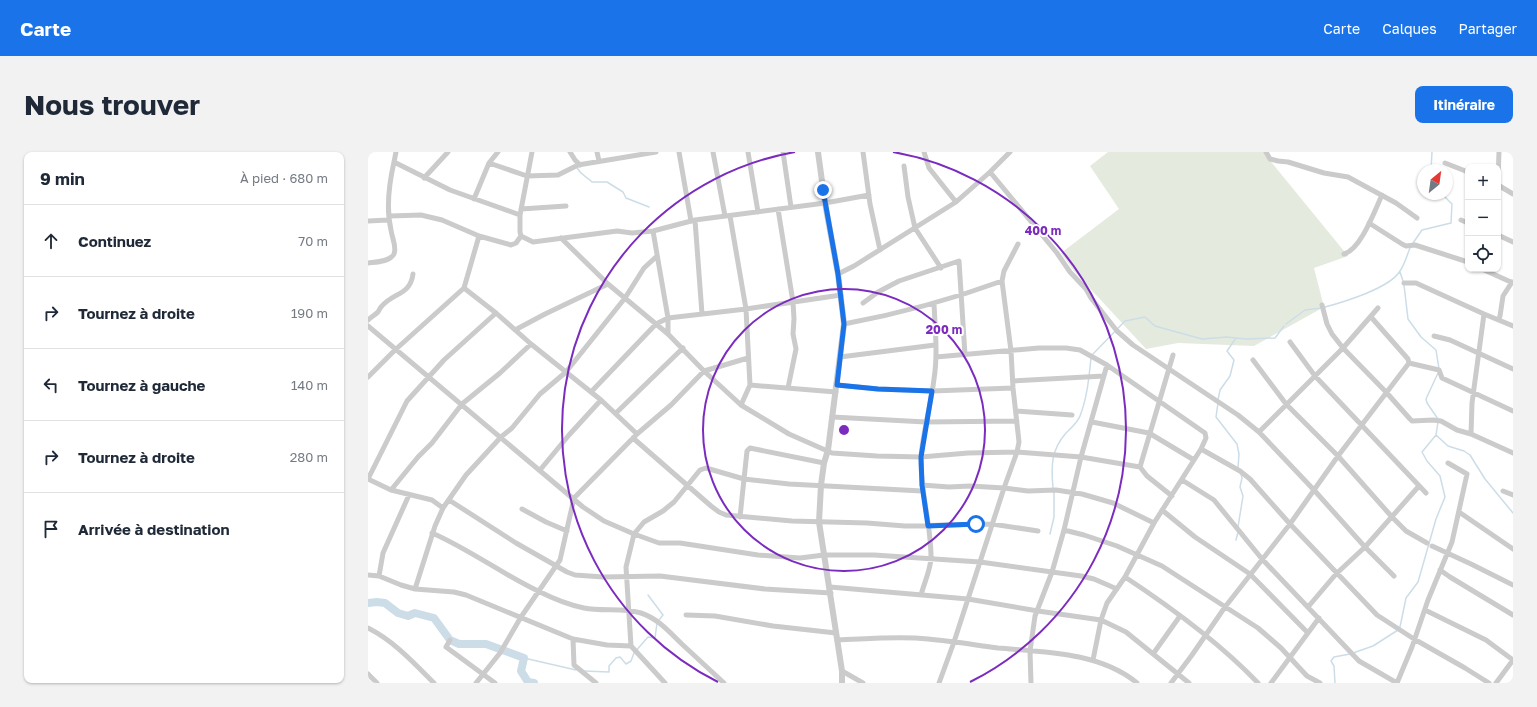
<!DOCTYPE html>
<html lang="fr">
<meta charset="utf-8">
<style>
body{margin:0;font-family:"Golos Text",sans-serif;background:#f2f2f3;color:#1f2937}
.controls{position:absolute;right:12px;top:12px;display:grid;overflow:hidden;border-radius:8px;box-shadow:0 1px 3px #0004}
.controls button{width:36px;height:36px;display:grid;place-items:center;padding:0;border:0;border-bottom:1px solid #e0e1e3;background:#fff;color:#1f2937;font:20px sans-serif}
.compass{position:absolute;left:1049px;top:12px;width:36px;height:36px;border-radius:50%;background:#fff;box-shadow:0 1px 3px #0004;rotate:29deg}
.stop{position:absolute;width:12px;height:12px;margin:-9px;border:3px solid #1a73e8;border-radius:50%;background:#fff}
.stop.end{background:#1a73e8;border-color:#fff;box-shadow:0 1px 4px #0008}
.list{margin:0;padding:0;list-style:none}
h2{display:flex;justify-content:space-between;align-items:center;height:52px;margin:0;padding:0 16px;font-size:17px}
h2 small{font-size:13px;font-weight:400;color:#747a83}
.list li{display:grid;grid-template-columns:26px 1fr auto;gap:12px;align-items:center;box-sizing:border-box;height:72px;padding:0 16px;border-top:1px solid #e0e1e3}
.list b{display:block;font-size:15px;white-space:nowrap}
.list em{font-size:13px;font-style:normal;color:#747a83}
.icon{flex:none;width:22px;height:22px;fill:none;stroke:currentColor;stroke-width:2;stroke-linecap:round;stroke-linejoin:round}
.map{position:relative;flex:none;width:1145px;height:531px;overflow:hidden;border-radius:8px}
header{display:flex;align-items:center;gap:24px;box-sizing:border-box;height:56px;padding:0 20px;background:#1a73e8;color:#fff}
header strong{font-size:19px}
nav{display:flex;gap:22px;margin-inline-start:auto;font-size:14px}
.intro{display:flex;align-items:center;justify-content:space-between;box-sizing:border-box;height:96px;padding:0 24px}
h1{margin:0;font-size:28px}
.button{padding:10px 18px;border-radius:8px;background:#1a73e8;color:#fff;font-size:14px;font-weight:700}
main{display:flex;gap:24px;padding:0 24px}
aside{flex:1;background:#fff;border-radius:8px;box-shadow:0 1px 3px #0004}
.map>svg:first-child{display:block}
</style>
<header>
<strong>Carte</strong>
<nav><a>Carte</a><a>Calques</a><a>Partager</a></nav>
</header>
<div class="intro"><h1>Nous trouver</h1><a class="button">Itinéraire</a></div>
<main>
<aside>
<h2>9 min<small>À pied · 680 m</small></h2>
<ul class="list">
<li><svg class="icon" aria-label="ahead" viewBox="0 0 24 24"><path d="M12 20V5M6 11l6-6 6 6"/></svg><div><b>Continuez</b></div><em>70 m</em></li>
<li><svg class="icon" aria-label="right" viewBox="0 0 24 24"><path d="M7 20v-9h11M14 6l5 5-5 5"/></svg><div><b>Tournez à droite</b></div><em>190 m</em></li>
<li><svg class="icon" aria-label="left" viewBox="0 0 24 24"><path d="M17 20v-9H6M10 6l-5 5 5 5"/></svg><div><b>Tournez à gauche</b></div><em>140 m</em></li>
<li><svg class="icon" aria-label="right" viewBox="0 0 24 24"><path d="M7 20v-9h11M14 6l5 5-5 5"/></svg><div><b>Tournez à droite</b></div><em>280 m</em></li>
<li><svg class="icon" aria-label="arrive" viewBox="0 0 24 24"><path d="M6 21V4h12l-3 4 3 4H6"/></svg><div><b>Arrivée à destination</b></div></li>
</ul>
</aside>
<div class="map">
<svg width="1145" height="531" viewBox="0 0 1145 531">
<rect width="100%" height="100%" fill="#fff"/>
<path fill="#e4eade" d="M740,0H896L900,6L980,104L946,116L956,155L886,194L810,191L778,197L706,119L693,101L751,57L722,14Z"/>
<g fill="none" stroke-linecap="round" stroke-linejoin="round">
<path stroke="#ccdde8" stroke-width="1.5" d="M209,16C215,25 217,23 224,30H239L255,40L258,46L281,55
M1063,18L1064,0
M1045,91L1054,78L1083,71L1084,52L1074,42
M1032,120L1035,129
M1036,133L1040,167L1053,185L1068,198L1071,217
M957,155C976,150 1022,136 1032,119C1037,112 1039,103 1042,96
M918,172L937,158L953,156
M724,203L757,169L777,165L787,174L834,187L858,185L878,187L907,186L916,174
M1070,221L1058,247L1059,251L1070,267
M850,248L852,238L862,224L866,208L859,199L868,186
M850,251L848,265L869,292L871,302L870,316
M1068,283L1080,294L1096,299L1102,303L1117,327L1145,361
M685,336C683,314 683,298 698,281C703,276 710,270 712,264C719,246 721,226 723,206
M870,375L875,344L872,335L874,326L873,322
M682,382L686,365V340
M868,388L870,380
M280,443L295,463L291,468
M1032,475L1038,446L1050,430L1068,367L1077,345L1072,324L1059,309L1054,300L1068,283L1070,270
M985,501L1005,494L1030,478
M156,506L208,518
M216,519L241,520V514L248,506L252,505L258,512L263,509L266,501L280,485L287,486L289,471
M967,531L966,514L963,509L966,505L982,502"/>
<path stroke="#ccdde8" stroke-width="8" d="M0,451L9,450L17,451L30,461L40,464L47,461L66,466L82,488L91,492H118L156,506L153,519L160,530L166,531"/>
<path stroke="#cbcbcb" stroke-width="5" d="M202,0L207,8L212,13
M229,0L231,9
M311,0L323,69
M345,0L357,64
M380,0L390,60
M415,0L423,55
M495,0L502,52L512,98
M556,0L561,16L588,50
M898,0L902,7L910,9L920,10L956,21L980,25L1028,51L1049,66
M121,11L159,24L190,23L210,13L288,0
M1077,11L1100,20
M536,14L540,45L547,76L573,116
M622,20L689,101L702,120L718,137L723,146L749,179L765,193L870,263L891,280L946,338L997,395L1026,424
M56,26L80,0
M1130,29L1131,0
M1130,33L1145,42
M106,47L121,11L130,0
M153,57L198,54
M410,57L425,150L426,167L425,182L428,197L420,236
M152,63L164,0
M22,64L53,63L74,68L111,84L143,93L148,91L153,84L152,80V63L82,38L26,10L28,0
M362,64L378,157L382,233L373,253
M327,68L334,162
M1093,68L1100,71
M0,69L20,68
M1001,71L1034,92L1038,94L1047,93L1100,110
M285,79L300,166V182
M1130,83L1145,90
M153,84L165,90L249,79L264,81L285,79L327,68L457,51L501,43
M193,86L240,132L300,182L336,219L373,253L421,282L464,301L509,304L553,305L600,301L649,300L713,305L772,315L779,324L804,344
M976,102C993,97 1006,60 1014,43
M0,111C7,110 22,110 26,102C29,95 24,86 23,78C18,57 21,32 26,10
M1114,117L1145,131
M470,122L486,114L588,50L622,20L642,0
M1036,131H1048L1116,162L1145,174
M96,136L111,84
M495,151L510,140L531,129L591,109L597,203
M954,153L959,172L964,182L975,196L1018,240L1042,267L1044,269L1065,268L1073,269L1089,278L1103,282L1145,301
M1003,165L1040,207L1041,211
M1131,167L1132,164L1135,144L1144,130
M0,168C3,165 7,163 10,160C11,158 12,156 13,155C25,140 42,144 45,122
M476,172C530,162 582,148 634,129
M0,174L215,355L236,369L266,382L291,391H312L390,403L432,406L456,403H506L612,410L713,424L726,427L749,437
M147,178L177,162L240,132
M1066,184L1082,188L1145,217
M922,190L947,224L1058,341
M472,205L567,193
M568,205L671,196H698L712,198L739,213L837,281L838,286L833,297L786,371L757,425L739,451L733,468L725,508
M885,208L918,252L970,304L1024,365L1038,379L1059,391
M1041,211L1071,218L1074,226L1145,259
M0,225L27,198L96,136L128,161L163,192L233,248L269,282
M645,229L736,224
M382,233L468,240
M469,233L510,237L564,239L645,236
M223,240L288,172L300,166L378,157L473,143
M648,259L704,263
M248,261L315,196
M464,265L558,270L649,269
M724,270L781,281L826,308
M891,280L975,196L1010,156
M1103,282L1104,251L1116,162
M265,286L343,354L351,360L358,363L424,369L499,371L537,374L624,372L670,379
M833,297L872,319L882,327L922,372L1009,463L1046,487L1097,516L1121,531
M772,315L805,203
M172,318L201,283L233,248
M0,327L39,249L76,208L128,161
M0,327L23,338L64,348L75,356
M814,328L846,348L894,407L991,509L1029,531
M554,333L581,335L602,334L636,336L660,339L688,338L714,342L745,351L786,371
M23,338L50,305L64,291L94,252L132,221L163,192
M1135,339L1145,343
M81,348L148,391L199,420L207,423L235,425L292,424L397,437L463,441
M154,357L178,370L199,379
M794,358L827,385L882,422L940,481
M1091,360L1145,397
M372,365L379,299L382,296L456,311
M696,378L716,383L749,394L794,414L890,476L913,496L939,524L952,531
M64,381C101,397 134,422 170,439C184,446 201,453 216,456C235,460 254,455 273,461C291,467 302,481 316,494C329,506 343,519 356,531
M1064,394L1103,412L1145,433
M1072,418L1082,425L1145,463
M0,423L11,424L33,433L47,437L86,440L98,443L205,487L239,493L263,494
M11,424L15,401L41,343
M757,425C804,456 851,490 890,531
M462,435L600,447L670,459L733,468L758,480L821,531
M47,437L67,374L75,356L98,323L133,285L144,276L172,242L198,220L257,146L276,116L289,104
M553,443C556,431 563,417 563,405C563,371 552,339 553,305C555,279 563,253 566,227C570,202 567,176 566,151
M940,455L968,422L997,395L1051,334
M1057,458L1118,488L1145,508
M318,463L347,464L405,474L468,481
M0,476C26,489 46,511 66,531
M205,487L206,513L228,531
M82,488L78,495L127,531
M469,488C499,487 530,484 560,487C584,489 607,493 630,496C676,500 732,500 769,531
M785,502L812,464
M474,519L495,531
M0,522L9,531
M108,531L132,501L153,465L192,408L206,346L269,282L303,253L336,219L380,206
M297,531L263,494L258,415L266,382L276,370L295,359L306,350L332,318L338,316L376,327L421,332L554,339
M571,531L586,490L636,336L649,300L651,290L645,236L643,199L634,129L636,119L650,92
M663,531L662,499L667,464L684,420L696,378L713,305L739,213
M803,531L824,503L857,455L922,372L970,304L1041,211
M903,531L951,466
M1029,531L1044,495L1060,448L1084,390L1099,322L1080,311
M1128,531L1145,508"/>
<path stroke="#cbcbcb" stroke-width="6" d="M450,0L457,51L470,122L476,172L460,298L456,311L453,333L451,370L474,519V531"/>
</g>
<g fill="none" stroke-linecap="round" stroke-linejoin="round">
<path stroke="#1a73e8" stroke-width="5" d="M455,38L470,122L476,172L469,233L510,237L564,239L553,305L554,333L560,374L608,372"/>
</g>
<g fill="none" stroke="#7b2cbf" stroke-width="2">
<circle cx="476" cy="278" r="141"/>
<path d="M350 530A282 282 0 0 1 427 0M525 0A282 282 0 0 1 602 530"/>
</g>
<circle cx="476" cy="278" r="6" fill="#7b2cbf" stroke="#fff" stroke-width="2"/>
<g font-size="12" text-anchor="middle" font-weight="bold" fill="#7b2cbf" stroke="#fff" stroke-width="4" stroke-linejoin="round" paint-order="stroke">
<text x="675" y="83">400 m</text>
<text x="576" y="182">200 m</text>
</g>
</svg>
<div class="controls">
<button>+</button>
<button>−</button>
<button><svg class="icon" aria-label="locate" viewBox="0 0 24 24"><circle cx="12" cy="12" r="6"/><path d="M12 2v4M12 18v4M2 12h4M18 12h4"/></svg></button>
</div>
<svg class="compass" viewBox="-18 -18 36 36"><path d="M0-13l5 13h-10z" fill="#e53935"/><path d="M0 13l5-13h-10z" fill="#747a83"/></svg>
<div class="stop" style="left:608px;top:372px"></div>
<div class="stop end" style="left:455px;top:38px"></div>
</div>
</main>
